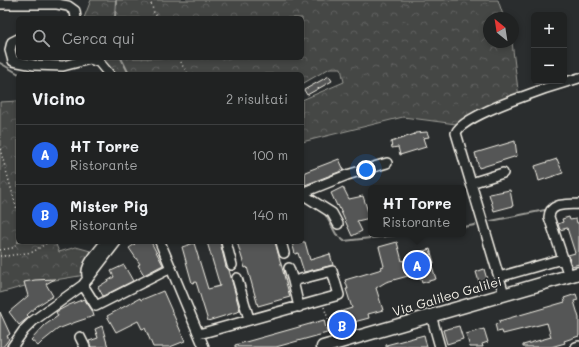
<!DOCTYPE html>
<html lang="it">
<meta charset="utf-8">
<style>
body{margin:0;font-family:Mali,sans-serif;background:#2d2f2f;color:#f1f3f6}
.controls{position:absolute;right:12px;top:12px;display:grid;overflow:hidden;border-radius:6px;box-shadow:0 2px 6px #0003}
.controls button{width:36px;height:36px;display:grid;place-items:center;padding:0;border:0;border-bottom:1px solid #3d3f40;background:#202222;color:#f1f3f6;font:20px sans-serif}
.compass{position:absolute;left:483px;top:12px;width:36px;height:36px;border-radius:50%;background:#202222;box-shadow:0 2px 6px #0003;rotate:330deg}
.you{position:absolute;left:366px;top:170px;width:14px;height:14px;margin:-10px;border:3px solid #fff;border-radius:50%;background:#1a73e8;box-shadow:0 0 0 6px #1a73e833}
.badge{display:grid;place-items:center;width:26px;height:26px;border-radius:50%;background:#2563eb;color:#fff;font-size:13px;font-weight:700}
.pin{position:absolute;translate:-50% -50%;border:2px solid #fff;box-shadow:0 1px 4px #0006}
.popup{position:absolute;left:368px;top:185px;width:98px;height:52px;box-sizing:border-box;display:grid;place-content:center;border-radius:6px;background:#202222;filter:drop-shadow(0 1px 3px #0005);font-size:13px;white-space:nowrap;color:#a2a4a5}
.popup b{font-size:15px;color:#f1f3f6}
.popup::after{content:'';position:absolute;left:50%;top:100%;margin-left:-8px;border:8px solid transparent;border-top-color:#202222}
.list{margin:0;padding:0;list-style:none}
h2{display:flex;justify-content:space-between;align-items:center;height:52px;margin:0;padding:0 16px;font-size:17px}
h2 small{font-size:13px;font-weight:400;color:#a2a4a5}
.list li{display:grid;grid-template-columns:26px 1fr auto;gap:12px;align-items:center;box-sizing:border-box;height:60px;padding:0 16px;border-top:1px solid #3d3f40}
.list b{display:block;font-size:15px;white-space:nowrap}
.list p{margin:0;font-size:13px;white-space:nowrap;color:#a2a4a5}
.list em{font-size:13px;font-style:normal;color:#a2a4a5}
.icon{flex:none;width:22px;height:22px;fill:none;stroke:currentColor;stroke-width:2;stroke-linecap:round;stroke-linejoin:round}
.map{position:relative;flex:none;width:579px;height:347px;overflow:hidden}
.search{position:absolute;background:#202222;box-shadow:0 2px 6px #0003;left:16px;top:16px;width:288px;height:44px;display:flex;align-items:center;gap:10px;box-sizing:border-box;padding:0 14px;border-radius:6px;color:#a2a4a5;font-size:15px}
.panel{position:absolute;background:#202222;box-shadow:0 2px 6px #0003;left:16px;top:72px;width:288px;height:172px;border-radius:6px}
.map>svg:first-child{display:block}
</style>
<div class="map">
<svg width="579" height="347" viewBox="0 0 579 347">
<defs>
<pattern id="forest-crowns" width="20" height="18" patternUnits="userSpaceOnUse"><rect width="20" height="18" fill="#444645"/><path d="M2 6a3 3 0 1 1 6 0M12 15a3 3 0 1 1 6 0" fill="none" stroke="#606160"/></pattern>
</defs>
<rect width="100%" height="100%" fill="#2a2d2e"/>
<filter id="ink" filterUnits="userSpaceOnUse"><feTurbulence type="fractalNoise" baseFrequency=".025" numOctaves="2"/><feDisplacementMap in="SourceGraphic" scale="8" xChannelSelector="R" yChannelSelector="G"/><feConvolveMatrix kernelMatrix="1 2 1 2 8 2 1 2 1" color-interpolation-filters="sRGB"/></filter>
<g filter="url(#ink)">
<path fill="url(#forest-crowns)" stroke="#9c9c96" d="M91,0H498L504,18H489V42H512L519,98L456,124L403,117L302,142V100L344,82L341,68H330L302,84V74H111L104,61L36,66L16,60L18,54V58H302V18H84Z
M18,101V242H55L59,252L76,247L94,252L85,275L49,281L50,279L0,293V102Z"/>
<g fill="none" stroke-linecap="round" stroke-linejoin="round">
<path stroke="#9f9f9a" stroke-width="2" d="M115,18L116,0
M121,58L129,74
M0,63L19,74
M324,212L336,234L344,241L405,234
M491,221L545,210
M463,227L475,225"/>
</g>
<path fill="#555756" stroke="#f4f1e8" d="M329,76L332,81L307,95L304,90Z
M427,132L429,137L423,138L426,147L400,155L398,147L392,148L391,142L415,134V133Z
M515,141L517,156L479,168L475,153Z
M339,159L344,170L305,185V172Z
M557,159L563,173L539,181L535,166Z
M343,187L349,199L363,196L370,218L357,221L362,231L352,236L338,205L337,206L331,193Z
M510,190L513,206L494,211L489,194Z
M569,217L570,220L576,219L577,223H579V264L572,266L568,255L575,253L567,228L560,230L558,224L563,222L562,219Z
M133,242H151L163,265L144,275L138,265L140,264L129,248L135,244Z
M207,242H220L226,267L229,270L240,311L208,321L196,282L192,283L182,247L194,243L208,289L220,286Z
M237,242H275L290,297L258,306L247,267L245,268Z
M292,242H305L310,260L330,254L333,265L304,272L298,253L295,254Z
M397,242L402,261L418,257L417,253L430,249L434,263H431L436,279L422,283L419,273L386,282L376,288L383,310L368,314L369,318L339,326L335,313L352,308L346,289H348L345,280L382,269L381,267L384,266L379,247Z
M124,265L133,281L103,296L98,287L114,277L111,271Z
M484,269L488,283L480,285L476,272Z
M55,279L46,284L53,296L37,306L27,315L29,317L19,325L9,312L28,296L24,282L35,280Z
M163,291L185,341L170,347H153L145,328L142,329L138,321L116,332L107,316L140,298L141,300Z
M576,294L578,300L574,301L579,318V336L564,341L565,343L551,347H523V345L551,337L547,323L503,334L502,331L497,332L495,324L500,323L499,321L565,302L564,298Z
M84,299L92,310L94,316L76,322L58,329L43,341L38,346L31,340L45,325L58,316L56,312L69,305Z
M0,312L10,334L7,336L9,339L3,347H0Z
M324,320L327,333L276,347H235V345Z
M102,326L108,347H91L89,341L98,338L95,329Z
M459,326L463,339L447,344L443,330Z
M484,329L488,342L482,344L483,347H470L466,334Z
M424,335L427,347H386V345Z"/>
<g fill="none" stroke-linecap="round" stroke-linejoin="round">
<g stroke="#f4f1e8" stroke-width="12">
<path id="minor" d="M0,4H57L68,6L75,11L76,18
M18,39L12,42L10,50L13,61L34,65L63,66L90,59L99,62L109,74
M471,183L503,173
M302,193L347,175L387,163
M302,194L332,213L338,224
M160,242L204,347
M226,242L232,265
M281,242L284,253
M289,268L293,281
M569,276L549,217C550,202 568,205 579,204
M499,277L562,259
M237,278L249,319
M88,279C82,266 99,252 105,242
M83,285L96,306L171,268
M504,294L456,133C462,114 558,84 579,78
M431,315L440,347
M199,334L339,295L332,271L293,281L299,307
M80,337L85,347
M12,347L24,330L33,321L83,285L116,242
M576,347L579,346"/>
</g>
<g stroke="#f4f1e8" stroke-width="15">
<path id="major" d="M323,347L579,273"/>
</g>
<path stroke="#f4f1e8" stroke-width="1.5" stroke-dasharray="1 3" stroke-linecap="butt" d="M150,0L154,13L159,18
M180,58L182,65L188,74
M0,149L18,213
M0,250L12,248L18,242
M0,256H6L33,252L48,242
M324,307L333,334"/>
<use href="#minor" stroke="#2a2d2e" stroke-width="9"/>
<use href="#major" stroke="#2a2d2e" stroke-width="12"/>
</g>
</g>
<g text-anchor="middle" stroke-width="3.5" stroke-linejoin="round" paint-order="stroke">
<g font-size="13" fill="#f4f1e8" stroke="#2a2d2e">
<text transform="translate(447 296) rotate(-16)" y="5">Via Galileo Galilei</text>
</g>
</g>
</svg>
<div class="controls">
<button>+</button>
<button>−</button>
</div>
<svg class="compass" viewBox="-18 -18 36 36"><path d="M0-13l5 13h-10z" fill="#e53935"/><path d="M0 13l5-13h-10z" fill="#a2a4a5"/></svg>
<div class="you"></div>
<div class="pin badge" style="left:417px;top:265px">A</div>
<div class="popup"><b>HT Torre</b>Ristorante</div>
<div class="pin badge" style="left:342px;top:325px">B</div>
<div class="search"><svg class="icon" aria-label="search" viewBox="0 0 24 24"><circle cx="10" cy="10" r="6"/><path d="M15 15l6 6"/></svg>Cerca qui</div>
<section class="panel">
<h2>Vicino<small>2 risultati</small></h2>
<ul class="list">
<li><span class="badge">A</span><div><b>HT Torre</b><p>Ristorante</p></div><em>100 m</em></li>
<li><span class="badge">B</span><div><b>Mister Pig</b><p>Ristorante</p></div><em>140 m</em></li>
</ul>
</section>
</div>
